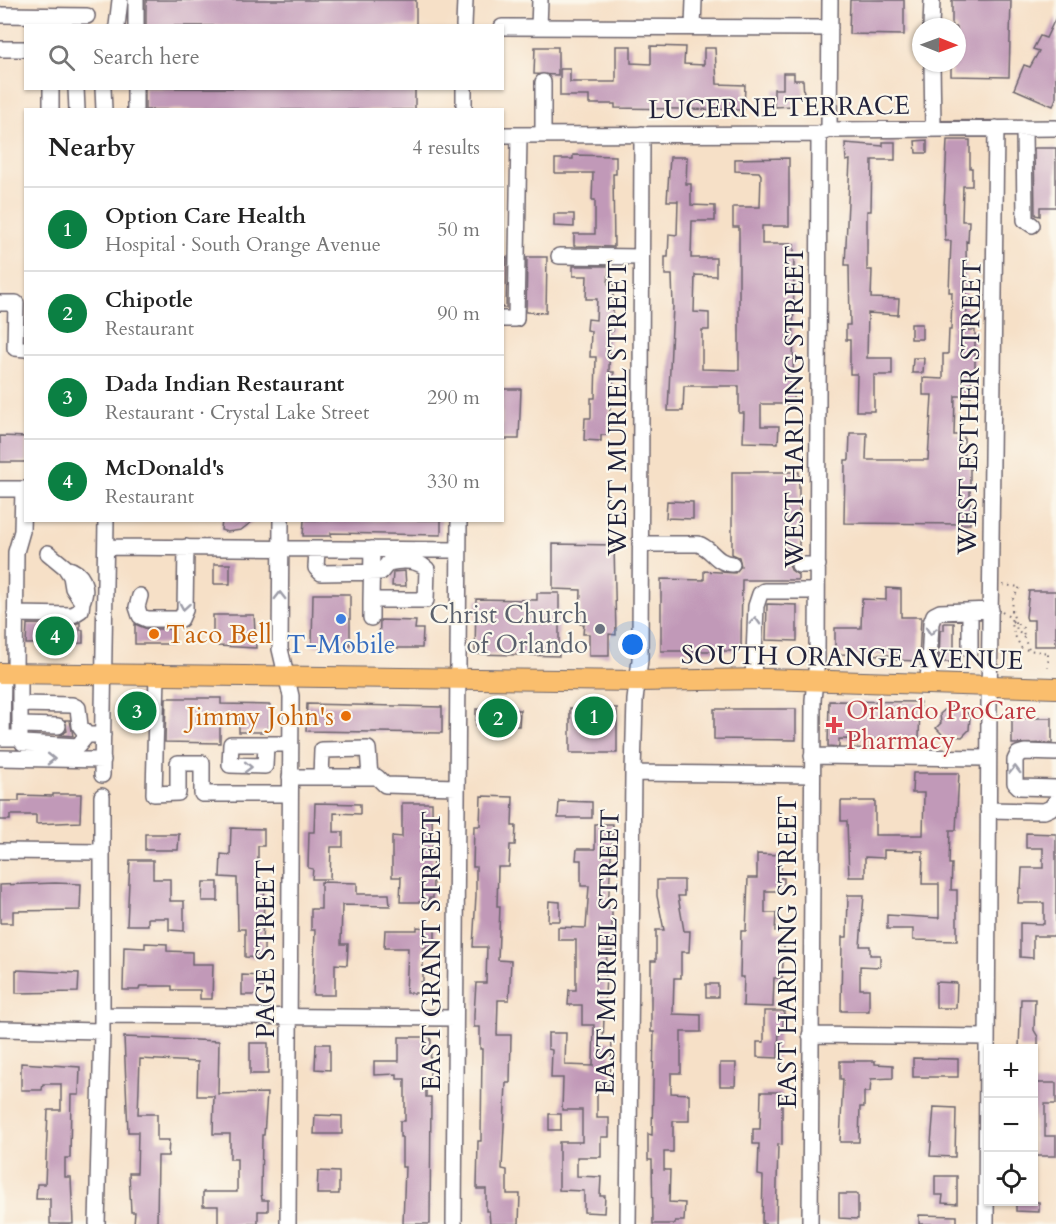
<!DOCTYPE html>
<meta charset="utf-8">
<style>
body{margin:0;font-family:Cardo,serif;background:#f2f2f2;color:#222}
.controls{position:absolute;right:18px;bottom:18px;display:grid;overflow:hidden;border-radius:0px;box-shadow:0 2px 4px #0004}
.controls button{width:54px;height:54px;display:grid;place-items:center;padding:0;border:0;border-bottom:2px solid #e0e0e0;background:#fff;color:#222;font:30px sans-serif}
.compass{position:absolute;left:912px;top:18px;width:54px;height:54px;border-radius:50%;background:#fff;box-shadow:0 2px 4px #0004;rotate:91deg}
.you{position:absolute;left:633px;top:645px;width:21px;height:21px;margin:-15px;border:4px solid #fff;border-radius:50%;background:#1a73e8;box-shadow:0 0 0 9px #1a73e833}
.badge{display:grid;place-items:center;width:39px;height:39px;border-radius:50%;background:#0b8043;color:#fff;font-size:20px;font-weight:700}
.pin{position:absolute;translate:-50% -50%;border:3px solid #fff;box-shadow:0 2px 6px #0006}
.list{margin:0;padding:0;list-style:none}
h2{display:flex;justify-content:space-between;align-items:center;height:78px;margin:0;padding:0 24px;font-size:26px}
h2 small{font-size:20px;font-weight:400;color:#767676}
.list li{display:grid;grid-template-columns:39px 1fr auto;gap:18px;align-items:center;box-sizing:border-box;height:84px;padding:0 24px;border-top:2px solid #e0e0e0}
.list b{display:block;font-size:22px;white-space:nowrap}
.list p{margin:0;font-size:20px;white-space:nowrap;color:#767676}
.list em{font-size:20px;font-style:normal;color:#767676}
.icon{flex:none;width:33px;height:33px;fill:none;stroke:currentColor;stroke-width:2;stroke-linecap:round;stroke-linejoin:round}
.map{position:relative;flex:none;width:1056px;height:1224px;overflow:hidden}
.search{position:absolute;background:#fff;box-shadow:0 2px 4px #0004;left:24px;top:24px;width:480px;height:66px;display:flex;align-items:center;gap:15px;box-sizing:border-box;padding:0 21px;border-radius:0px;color:#767676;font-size:22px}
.panel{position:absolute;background:#fff;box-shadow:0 2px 4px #0004;left:24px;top:108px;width:480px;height:414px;border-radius:0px}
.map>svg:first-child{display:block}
</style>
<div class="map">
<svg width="1056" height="1224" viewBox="0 0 1056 1224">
<rect width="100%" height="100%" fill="#fbf7ec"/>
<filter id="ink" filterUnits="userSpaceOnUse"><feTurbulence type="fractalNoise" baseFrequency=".0167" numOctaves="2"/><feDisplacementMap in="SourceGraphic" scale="12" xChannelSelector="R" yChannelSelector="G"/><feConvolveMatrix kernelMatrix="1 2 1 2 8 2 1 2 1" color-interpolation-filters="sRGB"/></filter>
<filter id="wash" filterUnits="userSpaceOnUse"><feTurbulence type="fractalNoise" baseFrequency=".008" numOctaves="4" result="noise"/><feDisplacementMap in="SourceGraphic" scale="24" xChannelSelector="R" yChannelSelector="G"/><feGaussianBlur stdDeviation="1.35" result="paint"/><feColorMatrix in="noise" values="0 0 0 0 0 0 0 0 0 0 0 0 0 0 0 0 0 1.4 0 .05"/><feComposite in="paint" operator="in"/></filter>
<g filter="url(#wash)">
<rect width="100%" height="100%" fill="#f6e0c7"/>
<g id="blocks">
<path fill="#c199b8" d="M146,0H416V26H146Z
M850,0H904V35L849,34Z
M952,0H1011L1009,77L951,76V63H957V27H952Z
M1056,17V98L1053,106L1014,89L1024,65L1030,67L1039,51L1033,49L1040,36L1046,38Z
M616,46H631V63L651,64V46L685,47L684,64L704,65V48H715L717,84L745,85L744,110L615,108V104H589V96H560V69H570V82H616Z
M535,47H558V75L534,74Z
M783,73H794V80H803L804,96H793V106L774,107V89H783Z
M145,88H415V110H145Z
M927,140V153H916L915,141Z
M947,140H970V168H972V186H963L962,221H969L968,242L966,241L967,330H975V370H972L971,396H955L954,435H964V461H970V524L844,523L845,460H849L850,433H867L866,460H928L932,395H923V378L943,379V354H948L949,330H951L952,292H949L951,241H945L944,208Z
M883,142H895V160H872L871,211H867V270H872L871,298L899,299L898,315L868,313L867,358H892V375H874V411H856L857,374H850V340H846V325H850L849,265H845L850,160L846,161L845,143L883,146Z
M1034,148H1056V207H1040V216L1035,215Z
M573,155L616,156V174H613L614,247L574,246V234H595V200H592L593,173H555V159H573Z
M670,157H687L686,184H691V205L715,206V221H692L691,258H716V276L695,275L694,312L709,313V330H702V369L739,370V227H733V207H760L761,175L759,172L735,171V159L789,158V226H762V244H794L793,404H761V426H779L778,443L743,442L744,413H739V386H684L683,411H668L673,306L672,275H665V257H668L669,234L677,235L678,201H667Z
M554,214H574V227L554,226Z
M502,257H507L506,308H502Z
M527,257H547L546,313L526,312Z
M573,266H609L608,284H613V331H610L609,372H614L613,387H611L609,435H601V441L584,440L585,418H591V398H595L596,357H590L591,331L587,330L588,319L596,320L597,299H586L587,276H573Z
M911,324H922V339H911Z
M913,358H924L923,373H912Z
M502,389H521L519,439H502Z
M0,436L26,437V462H0Z
M732,472H799V555L794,557L789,564L791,570L798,575V580H742L741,647H737V651H661V579L704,580V571L735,573L741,566L739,557L732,554Z
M667,501L693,502V519L666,518Z
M222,520H254L241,530L227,532L221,530Z
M304,520H441V535L331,533V536H303Z
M553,544L614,545L616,635L609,634V656H589V634H583L584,624H580L581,590L553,589Z
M214,564H230V584H214Z
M405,571L406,586H392L393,572Z
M886,588L901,589V617H921L919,661L891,660V655L835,654V628H861L862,599L886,600Z
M1029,591H1056V646H1034V620H1027L1026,617Z
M537,593H559V656L475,654L476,599L537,600Z
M313,594H350V646H312Z
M767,604L797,605V641L766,640Z
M213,615H254L256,648L218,646V633H213Z
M380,620L416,621L415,629H423L422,648H379Z
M80,622V630H83V643L26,644L27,624L73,625Z
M944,623H954V662H939L940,630H944Z
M135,624L147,629H173V644H135Z
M126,696H147L146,727H126Z
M166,698H221V704L270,705L269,732H239V715H220V743L165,742Z
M829,701L920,702L919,740L839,739V747L828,746Z
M307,704L442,707V733L306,731Z
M948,707L962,708L970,716L969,730L962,737L953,736L948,740L936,728L941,723L940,714Z
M570,708H617V753H570Z
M476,709L520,710L519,726L476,725Z
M714,709H796V740L714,739Z
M1012,718H1052V743L1012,744Z
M65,720H70L73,736L60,735L67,731Z
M913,773H959L956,830H950L949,864H952L951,890H957V941L913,940V929H887V915L939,918V884H922L923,851L884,850V858L865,857V877H849L847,821H841V801H875V835H923L924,793H912Z
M53,794H81L80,822L36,824V815H10V820H0V801H19V795L53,796Z
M481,796L513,797L512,826H516L515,845H510L509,867H498L497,906H500L498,960L511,961L509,1000H498L497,1035H511L510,1083H506L502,1169L507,1170V1194H520L519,1224H490L489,1211H486V1189H477L478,1141H481L482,1049H480V1027H474V1014L476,983H486L487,947H473L476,895V867H473L474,826H480Z
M559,801L592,802V818H558Z
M315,803L360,804V814L334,813V832H343V847H331L330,879H312L313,869L308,868L309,832H314Z
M402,803H432L433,898H429L428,902H400L401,877H392V836L402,837Z
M595,824H613L608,908H612V951H607L603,1041H612L610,1085H597V1118H609V1137H601V1157H577V1176L601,1177L600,1196H605L604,1213L584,1212V1191L559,1190V1142H582V1110H562L563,1078H551L552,1050L548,1049V1033H566L565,1065L593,1066L594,1025H582V1005H568L569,990H576V940H558V927L586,928L589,886H581V860H576L577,849H595Z
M231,828L264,829V846H258V883H265L262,941L264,942V958L245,957V929H238L237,878L220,877L221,854L230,855Z
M1026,833L1056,834V936H1033V958L1020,957V923L1044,924V903H1018L1019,888H1021L1022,868H1043V848H1026Z
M145,834H179L178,850H145Z
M757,854L781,855V878H784V891H765V913H776L775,931H785L782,978H774L773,1007L743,1006L744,977H740L741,931H746L748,878H757Z
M130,860H153V879H170V901H184V931L169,930V918H148V925H127Z
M657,880H684V896H678L684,931H690L689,952H681V978H674L673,1014L701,1015V1032H681V1073H671V1093L689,1094V1121H673V1152H664V1170H670L669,1202L685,1203L684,1221H675V1224H653L652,1160H648V1134L652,1135L654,1032H651V961H656V930H664L657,896Z
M203,882H218V901H202Z
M321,882L357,883V894H389L390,906L342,905L341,944H348L347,965L335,964V995H313L315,930H311V909H321Z
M55,883L81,884L80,910L13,911V923H0V885Z
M848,895H864L860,946H870V955H880V967L860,966V989H869V1011H841L842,937H847Z
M549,901L560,902V921H548Z
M417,927L435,929V946L423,947V983L421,982L420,993H406L408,948H384L385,930H417Z
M145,943L167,944V951L192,952V964H213L212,999H200V990H172V986H140L139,990H123L124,947L145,948Z
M16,970L79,973L78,992L16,993Z
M242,975L264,976V987H257V995H242Z
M936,982L957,983L956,1008H936Z
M706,984H718V997H706Z
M1021,999H1035L1034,1030L1038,1037V1048H1019Z
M764,1011H784L783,1028H779L778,1058L757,1057V1042H764Z
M124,1037L219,1041L218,1094L267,1093L264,1135H262L261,1193L262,1200H268V1211H258V1224H218V1206H203V1192H237V1159H230V1134H213L214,1096H197L198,1062L140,1059L138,1114H157V1140H169L168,1156H158L157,1224H134L135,1212H131L129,1173H137L138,1132H128Z
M399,1037H431L430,1078H426V1097H431L430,1224H403L405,1167H402V1137H400V1121H405V1079H397V1074L374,1075V1061H399Z
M250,1043H268V1074H250Z
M316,1044H330V1070L315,1069Z
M913,1058L958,1059V1077H913Z
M840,1061H875V1064L893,1065V1078L871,1079L870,1092H864V1107H860L859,1142H840L843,1079H840Z
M21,1063L80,1067L79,1095H71L70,1158H65V1177H71L73,1224H50V1199H36L37,1184H45L48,1110H61V1084H43L42,1090H21Z
M720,1063H736L735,1086H720Z
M1034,1083H1056V1104H1045V1136H1056V1156H1034Z
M761,1092H782V1145L778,1144L776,1224H762L763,1176L758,1175L759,1144H753V1129H760Z
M934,1107L956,1108L955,1157L930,1156Z
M549,1114H561V1130H549Z
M315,1115L342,1116V1134H314Z
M318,1171L339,1172V1194H317Z
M935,1176H957V1204L942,1203L943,1195H935Z
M839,1194H858V1219L839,1218Z
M1016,1202H1039V1212L1016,1211Z
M919,1215L957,1216V1224H919Z"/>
</g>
</g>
<g filter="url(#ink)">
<use href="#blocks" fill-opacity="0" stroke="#6c646c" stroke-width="1.5"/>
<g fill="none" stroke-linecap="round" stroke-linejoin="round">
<g stroke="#6c646c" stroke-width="18">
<path id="minor" d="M0,15L87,16
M117,26L120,0
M136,26V0
M464,26L465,0
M502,27L830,28
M539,27L540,0
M693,27L694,0
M931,27L932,0
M0,49H26
M932,63L933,127
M543,82V135
M51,88V110
M76,88L77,110
M103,88L104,110
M135,110V88
M464,110V88
M1024,128L1025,220L1032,225
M829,130L830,0
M502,135L819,134L829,130L1056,128
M559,256L641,257
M0,303H16L15,348L26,349
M502,319H516L519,135
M0,489H26
M281,520L280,649L291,696L288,1224
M640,544H698C712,548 715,563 732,564
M106,547L458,550
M317,549L316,568L321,573L381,572L388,563C401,560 417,559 427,569L426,600H371L372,549
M799,565H818
M66,568C82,572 89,586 82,602
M140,596L137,607L140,616L147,619H181L185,610L186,547
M15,614L73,615L81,610L82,602L73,588L71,576L65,567L48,553
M371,618V600
M970,650V611
M3,673L2,738H20L23,743L78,746L87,735H103
M15,673L16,552L22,531L23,489
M157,674L154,794L178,793V763H202V794H290
M753,680L756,606L760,594L764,591H817
M928,684L931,623L934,615L940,612L991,610
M20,704L72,705L78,708L80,726L87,735
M20,725L58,726
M20,738V673
M266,744L265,766L230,765L231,744H290
M1056,753L1025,752L1018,754L1015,760V783L1019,787L1056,788
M812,756L988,758
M0,758L103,760
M633,773L812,775
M102,775L106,520
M290,777H377L385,785L456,787
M321,777L322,750L368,749L370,777
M988,810L1044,811L1051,808L1056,801
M0,851L102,852
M103,1015L455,1018
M0,1029L102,1031
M810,1035L987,1037
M97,1224L102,1031V796
M454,1224L459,520
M628,1224L633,773L635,700L640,660L642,134
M810,1224L813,700L817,660L819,134
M986,1224L989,706L996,128"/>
</g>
<g stroke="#6c646c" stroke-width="22">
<path id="major" d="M0,673L637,681L766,679L1056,688"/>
</g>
<path stroke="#6c646c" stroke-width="2" stroke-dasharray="1.5 4.5" stroke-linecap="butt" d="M1003,585L1020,587L1013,599L1012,610L1017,630L1024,638L1030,652
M1002,612L1011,618L1014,634L1022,649L1048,653V667
M1012,621L1023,628L1024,638"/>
<use href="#minor" stroke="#fff" stroke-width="15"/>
<use href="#major" stroke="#fabe6d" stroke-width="20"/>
</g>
<defs><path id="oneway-chevron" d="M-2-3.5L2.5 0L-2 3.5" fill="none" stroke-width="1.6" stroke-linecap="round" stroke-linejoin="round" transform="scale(1.5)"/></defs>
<g stroke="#9c9ca7">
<use href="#oneway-chevron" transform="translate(280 596) rotate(-90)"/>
<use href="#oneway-chevron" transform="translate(184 606) rotate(99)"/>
<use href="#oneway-chevron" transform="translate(755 621) rotate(-88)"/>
<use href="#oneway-chevron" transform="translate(931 631) rotate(95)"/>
<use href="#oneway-chevron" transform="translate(51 759) rotate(1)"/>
<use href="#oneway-chevron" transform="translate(248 767) rotate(1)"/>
<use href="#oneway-chevron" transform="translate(1015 770) rotate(-89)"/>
</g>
</g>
<circle fill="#3f7fe0" stroke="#fbf7ec" stroke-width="2" cx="341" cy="619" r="6"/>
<circle fill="#6b7280" stroke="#fbf7ec" stroke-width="2" cx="600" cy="629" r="6"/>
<g fill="#e8710a" stroke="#fbf7ec" stroke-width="2">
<circle cx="154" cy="634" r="6"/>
<circle cx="346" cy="716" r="6"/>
</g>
<path fill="#e0444e" stroke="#fbf7ec" stroke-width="2" d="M831 716h6v6h6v6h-6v6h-6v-6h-6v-6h6z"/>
<g text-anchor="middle" stroke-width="4.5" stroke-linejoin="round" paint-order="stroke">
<g font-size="26" fill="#22223b" stroke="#fbf7ec">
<text transform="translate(779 107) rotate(-1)" y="9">LUCERNE TERRACE</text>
<text transform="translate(794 407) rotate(-90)" y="9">WEST HARDING STREET</text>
<text transform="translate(969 407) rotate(-89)" y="9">WEST ESTHER STREET</text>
<text transform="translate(617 408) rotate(-90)" y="9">WEST MURIEL STREET</text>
<text transform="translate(852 657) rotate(1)" y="9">SOUTH ORANGE AVENUE</text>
<text transform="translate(265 949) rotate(-90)" y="9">PAGE STREET</text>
<text transform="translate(431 951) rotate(-90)" y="9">EAST GRANT STREET</text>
<text transform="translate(607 952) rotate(-89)" y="9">EAST MURIEL STREET</text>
<text transform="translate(787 952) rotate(-90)" y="9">EAST HARDING STREET</text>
</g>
<g font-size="26" fill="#5b616d" stroke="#fbf7ec" text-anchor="end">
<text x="588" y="623">Christ Church<tspan x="588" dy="30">of Orlando</tspan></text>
</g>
<g font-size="26" fill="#c56008" stroke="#fbf7ec" text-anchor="start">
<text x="166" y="643">Taco Bell</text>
<text x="334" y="725" text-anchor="end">Jimmy John's</text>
</g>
<g font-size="26" fill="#366cbe" stroke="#fbf7ec">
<text x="341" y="653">T-Mobile</text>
</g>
<g font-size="26" fill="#be3a42" stroke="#fbf7ec" text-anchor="start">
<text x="846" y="719">Orlando ProCare<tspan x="846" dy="30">Pharmacy</tspan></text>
</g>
</g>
</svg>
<div class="controls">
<button>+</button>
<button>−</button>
<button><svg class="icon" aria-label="locate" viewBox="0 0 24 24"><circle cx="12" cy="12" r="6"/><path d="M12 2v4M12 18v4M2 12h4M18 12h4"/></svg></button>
</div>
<svg class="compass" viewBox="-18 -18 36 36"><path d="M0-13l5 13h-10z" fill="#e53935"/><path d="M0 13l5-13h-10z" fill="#767676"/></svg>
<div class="you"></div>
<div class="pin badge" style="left:594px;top:716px">1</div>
<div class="pin badge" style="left:498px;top:718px">2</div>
<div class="pin badge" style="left:137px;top:711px">3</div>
<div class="pin badge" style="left:55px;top:636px">4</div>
<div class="search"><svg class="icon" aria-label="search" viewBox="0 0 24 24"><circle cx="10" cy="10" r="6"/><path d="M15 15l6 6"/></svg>Search here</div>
<section class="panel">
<h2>Nearby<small>4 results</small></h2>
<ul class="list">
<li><span class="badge">1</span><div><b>Option Care Health</b><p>Hospital · South Orange Avenue</p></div><em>50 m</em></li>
<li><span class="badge">2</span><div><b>Chipotle</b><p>Restaurant</p></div><em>90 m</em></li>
<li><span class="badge">3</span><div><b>Dada Indian Restaurant</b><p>Restaurant · Crystal Lake Street</p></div><em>290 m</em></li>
<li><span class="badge">4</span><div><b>McDonald's</b><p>Restaurant</p></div><em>330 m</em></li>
</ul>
</section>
</div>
